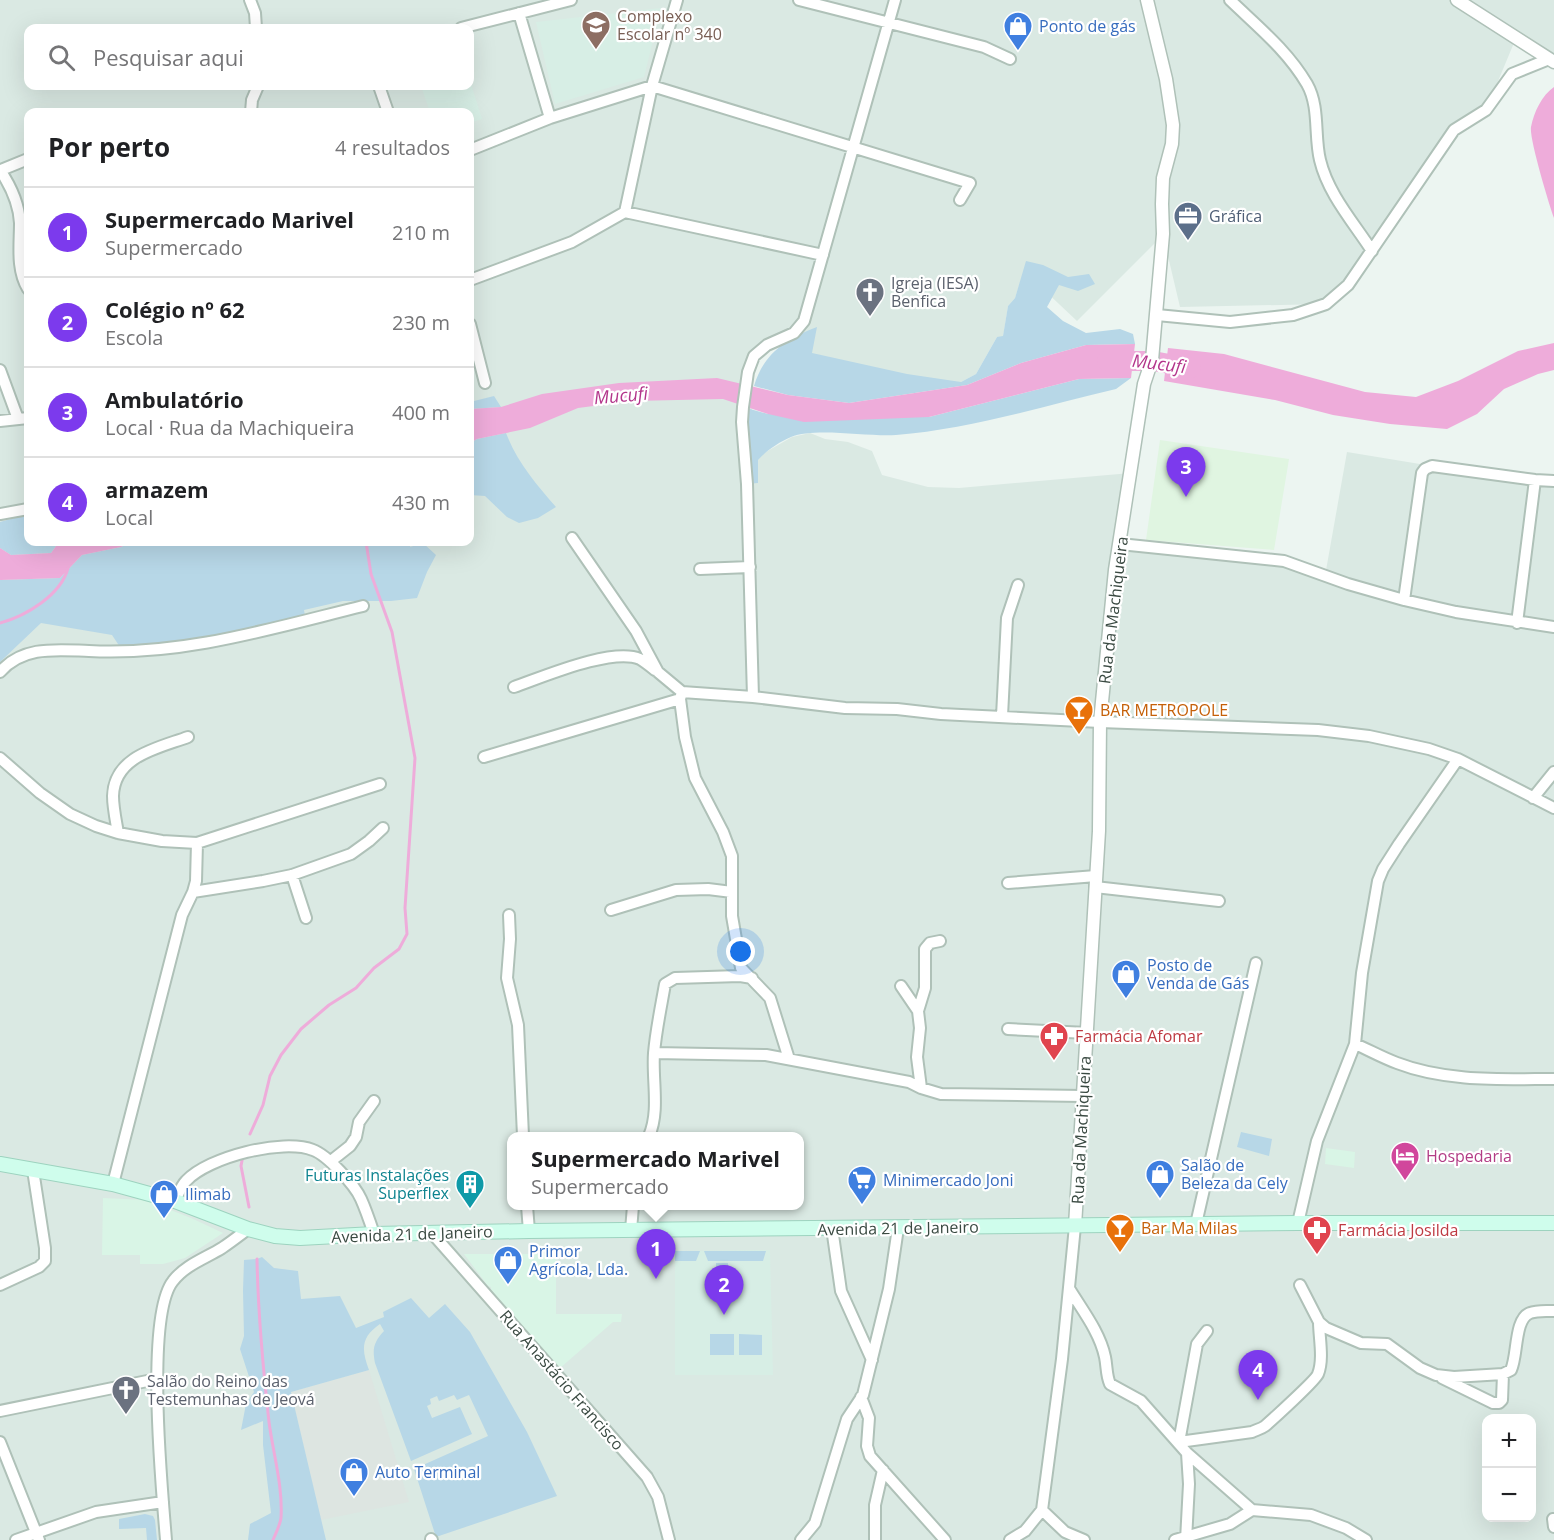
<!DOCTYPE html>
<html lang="pt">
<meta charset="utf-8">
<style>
body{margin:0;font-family:"Open Sans",sans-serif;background:#f2f2f2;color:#202124}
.controls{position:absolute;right:18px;bottom:18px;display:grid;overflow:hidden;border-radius:12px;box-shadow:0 6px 24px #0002}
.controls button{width:54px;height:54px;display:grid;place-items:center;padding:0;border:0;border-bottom:2px solid #e0e0e0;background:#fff;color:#202124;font:30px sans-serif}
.you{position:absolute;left:741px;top:952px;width:21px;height:21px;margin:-15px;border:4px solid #fff;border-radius:50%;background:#1a73e8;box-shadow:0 0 0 9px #1a73e833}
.badge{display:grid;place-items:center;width:39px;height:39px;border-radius:50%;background:#7c3aed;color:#fff;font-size:20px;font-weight:700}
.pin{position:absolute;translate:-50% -50px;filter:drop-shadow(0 2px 3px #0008)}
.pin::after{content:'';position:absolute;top:32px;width:21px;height:18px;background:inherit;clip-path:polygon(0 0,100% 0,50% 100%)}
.popup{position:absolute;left:507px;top:1132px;width:297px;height:78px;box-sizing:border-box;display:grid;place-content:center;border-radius:12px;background:#fff;filter:drop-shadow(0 2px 4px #0005);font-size:20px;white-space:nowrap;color:#757577}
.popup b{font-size:22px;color:#202124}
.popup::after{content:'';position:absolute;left:50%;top:100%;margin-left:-12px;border:12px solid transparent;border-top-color:#fff}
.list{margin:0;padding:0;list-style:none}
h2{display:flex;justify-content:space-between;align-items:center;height:78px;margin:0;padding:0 24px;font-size:26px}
h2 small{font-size:20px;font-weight:400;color:#757577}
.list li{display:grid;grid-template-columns:39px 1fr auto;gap:18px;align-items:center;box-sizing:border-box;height:90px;padding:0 24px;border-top:2px solid #e0e0e0}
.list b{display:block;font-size:22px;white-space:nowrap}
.list p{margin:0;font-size:20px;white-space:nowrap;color:#757577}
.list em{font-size:20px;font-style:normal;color:#757577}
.icon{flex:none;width:33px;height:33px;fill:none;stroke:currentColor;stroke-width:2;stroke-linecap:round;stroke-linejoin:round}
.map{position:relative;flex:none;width:1554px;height:1540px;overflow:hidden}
.search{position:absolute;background:#fff;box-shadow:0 6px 24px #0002;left:24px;top:24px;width:450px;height:66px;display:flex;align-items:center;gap:15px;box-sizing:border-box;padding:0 21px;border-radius:12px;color:#757577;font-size:22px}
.panel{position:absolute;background:#fff;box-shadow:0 6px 24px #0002;left:24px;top:108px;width:450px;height:438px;border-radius:12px}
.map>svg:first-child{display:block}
</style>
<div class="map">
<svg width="1554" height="1540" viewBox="0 0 1554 1540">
<rect width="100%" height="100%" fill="#ecf5f1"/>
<path fill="#dae9e3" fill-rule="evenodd" d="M0,0H1554V62L1516,38L1486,110L1454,130L1372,251L1326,304L1180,307L1163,235L1077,321L1024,271L1015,298L1008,306L1003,337H997L976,374L961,382L928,383L767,345L748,372L757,460L764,453L792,437L810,433L825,439L848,442L872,451L882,475L928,487L959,488L1131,473L1121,543L1245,556L1325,576L1347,452L1432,466L1554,481V1540H0ZM28,28H470V86H28ZM28,112H470V542H28ZM512,1136H800V1206H512ZM1486,1418H1532V1518H1486Z"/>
<path fill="#d9f5e6" d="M1326,1148L1355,1152L1354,1168L1325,1164Z
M103,1198L145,1200L191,1218L223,1233L185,1258L163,1264H140V1255H102Z
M464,1254H556V1314H622L621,1322H613L560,1368L491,1292V1287L488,1286Z"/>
<path fill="#dde5e1" d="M369,1370L409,1502L321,1520L291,1392Z"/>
<path fill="#d7eee5" d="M661,8L644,77L555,104L536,22Z
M470,81L482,119L470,123V112H430L421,86H470Z
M770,1250L773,1375H675V1251Z"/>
<path fill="#e0f5e1" d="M1160,440L1289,459L1274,550L1146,540Z"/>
<path fill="#b7d7e7" d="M1026,261L1043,265L1068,277L1089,274L1095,284L1078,291L1059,285L1047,307L1063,321L1086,333L1120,329L1133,334L1135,344L1086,345L1021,363L967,385L849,403L788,395L754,386C764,353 786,339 817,327L812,353L907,374L961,382L976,374L997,337L1003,336L1008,306L1015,298Z
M1131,378L1116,389C1044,406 970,429 896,435C868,437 815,427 791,437C779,442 766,451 758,460V483L747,484L743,407L768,414L929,417L1079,379Z
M494,396L501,407L470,409V402Z
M506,433C517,462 536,484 556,507L538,518L519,523L507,517L485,496L470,495V443L477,439Z
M18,517H28V542H59L51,553L11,555L0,548V522Z
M131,542H412L410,547L423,543L436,555L427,572L417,598L391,601H343L304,610L305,616L216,642L120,647L112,635L41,623L0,662V580L60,578L82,555L121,547Z
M1241,1132L1272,1139L1269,1156L1237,1147Z
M675,1251H700L696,1261H675Z
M704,1251H766L763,1261H708Z
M262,1257L274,1268L298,1271L301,1299L340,1296L356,1328L384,1317L383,1312L411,1298L429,1318L445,1304L470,1332L527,1432L557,1496L436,1537L414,1469L488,1436L469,1395L457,1400L454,1395L439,1401L437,1396L430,1399L431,1404L427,1406L432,1418L460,1407L472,1434L411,1461L375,1363C372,1348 374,1342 384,1331L380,1324C361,1337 361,1349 369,1370L291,1392L326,1540H248L250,1524L271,1513L263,1445V1421L241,1430L246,1404L254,1392L240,1349L244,1336L243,1291L244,1260L257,1259Z
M716,1263H728V1277H716Z
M710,1334H734V1355H710Z
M739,1334L762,1335V1355H739Z
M145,1514L153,1516L155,1520L157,1540H147L146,1528L119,1529V1519Z"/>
<path fill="#eeacda" d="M1554,87V218C1549,204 1529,138 1531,127C1534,112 1542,95 1554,87Z
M1554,343V370L1538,374L1504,389L1477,414L1447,429L1390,424L1333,415L1275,400L1164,381L1168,348L1224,354L1365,392L1416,397L1458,381L1518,351Z
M1135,344L1131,378L1079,379L929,417L804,422L768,414L723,399L632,401L578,408L530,428L477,439L470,443V409L501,407L542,394L619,383L717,378L788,395L849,403L967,385L1021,363L1086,345Z
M59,542H131L121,547L82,555L60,578L0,580V548L11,555L51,553Z"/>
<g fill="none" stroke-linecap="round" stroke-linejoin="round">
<path stroke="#eeacda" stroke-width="3" d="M0,623C26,616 61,595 68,568
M250,1134L263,1105L270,1076L281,1055L301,1029L329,1005L356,988L374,968L399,949L407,934L405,908L415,758L392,632L371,574L366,542
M243,1155L241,1166L249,1207
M257,1259C258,1314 263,1368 269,1422C273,1453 283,1486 281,1518C280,1525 276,1533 273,1540"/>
<path stroke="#eeacda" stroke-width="20" d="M1107,361H1153L1191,368"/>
<g stroke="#afc1b8" stroke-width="14">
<path id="minor" d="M250,0L255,13L256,28
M677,0L652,86L625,212L823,255
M799,0L984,47L1010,59
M1230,0C1258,27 1287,50 1307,84C1320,107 1314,136 1320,160C1328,194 1354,223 1372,251
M519,13L550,118
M461,28L571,0
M379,86L388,112
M251,112L252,100L258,86
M470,150L550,118L652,86L970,183L960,200
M0,170C10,185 19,204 20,223C20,245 16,269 28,289
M1,170L28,159
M470,280L572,242L625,212
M1157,315L1230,322L1293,315L1326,304L1348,285L1454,130L1486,110L1512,74L1549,59
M470,324L485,383
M0,370L18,419
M0,421L28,418
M0,514L28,509
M572,538L636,631L658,672L682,692L753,697L845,708L897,709L941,714L1100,722L1318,730L1369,736L1429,749L1458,759L1554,808
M1120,544L1284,561L1348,584L1404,600L1456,612L1554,627
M700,569L750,567
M1404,600L1422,473L1425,469L1432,466L1535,480L1554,481
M1517,623L1535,480
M0,672C23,645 58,650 89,651C183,656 273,628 363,606
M514,687C543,677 612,647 640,659C645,662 650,666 655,670
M682,692L680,699L685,737L695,778L723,832L732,856V916L741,968L770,998L789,1059
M753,697L747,484L742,422L743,407L748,372L754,356L767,345L794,333L804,321L895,0
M1002,716L1007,618L1018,585
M484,757L680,699
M0,758L40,793L70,814L96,826L118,833L162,841L197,843L380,784
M1533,798L1554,772
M118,833C116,821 113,808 113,796C114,756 158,748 188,737
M292,875L306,918
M1008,883L1096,876
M1095,887L1219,901
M193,892L263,881L292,875L351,854L369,841L383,828
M611,910L676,890L708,889L732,892
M509,915L510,939L507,978L518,1025L523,1136
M901,986L918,1011L920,1028L917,1057L921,1088
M918,1011L925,988V949L930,943L940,941
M1008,1029L1087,1033
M1355,1044C1369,1050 1383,1058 1397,1063C1446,1082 1502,1079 1554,1079
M654,1053L766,1055L909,1082L921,1088L941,1094L1083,1096
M649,1136C660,1111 652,1080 654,1053C656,1030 661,1007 665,984L675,978L740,976L752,978
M331,1161L350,1146L356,1137L359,1122L374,1101
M113,1184L182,915L193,892L196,881L197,843
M175,1201C178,1195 181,1186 186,1181C208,1157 283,1138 313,1150C327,1155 355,1185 361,1199C366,1210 370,1222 374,1234
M527,1206L529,1231
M1298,1223L1317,1141L1355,1044L1362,973L1378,881L1383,869L1399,844L1458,759
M1196,1224L1256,963
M832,1228L841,1291L872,1360
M631,1230L633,1206
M431,1232L647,1477L658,1497L669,1540
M0,1285L39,1267L45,1261V1248L33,1170
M1300,1285L1319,1322L1326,1328L1361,1343L1387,1344L1420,1368L1436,1375L1454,1377L1503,1374L1511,1370C1518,1355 1514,1319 1530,1313C1537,1310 1547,1311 1554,1311
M1070,1290C1083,1311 1100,1333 1105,1357C1107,1366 1106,1375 1110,1384L1141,1401L1187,1453L1189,1484L1186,1540
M1207,1331L1197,1344L1179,1442L1252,1432C1256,1430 1261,1429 1265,1426C1273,1419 1316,1380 1318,1374C1324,1359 1319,1337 1319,1322
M1442,1378L1493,1403H1499L1502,1400L1503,1374
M861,1397L869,1418L867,1446L870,1456L945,1540
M0,1411L157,1379
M0,1442L39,1540
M1187,1453L1252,1510L1311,1515L1346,1528L1366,1540
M1042,1510L1065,1532L1084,1540
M1553,1519L1554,1527
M431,1539L432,1540
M16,1540L96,1512L163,1502
M166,1540C162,1490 145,1316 173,1281C185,1265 206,1258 222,1248C231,1242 240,1235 248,1229
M801,1540L815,1523L847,1419L863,1395L889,1289L898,1228
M875,1540V1505L883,1470
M1010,1540L1025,1531L1042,1510L1062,1359L1075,1226
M1175,1540L1230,1524L1252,1510"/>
</g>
<g stroke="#afc1b8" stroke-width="15">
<path id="tertiary" d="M1457,0L1554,62
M1075,1226L1099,831L1100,722L1115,570L1144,384L1152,360L1163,234L1162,204L1163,178L1172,144L1173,125L1166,79L1147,0"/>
</g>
<g stroke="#9dd3bf" stroke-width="16">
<path id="secondary" d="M0,1164L113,1184L175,1201L248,1229L275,1236L300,1238L374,1234L529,1231L1298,1223H1554"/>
</g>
<use href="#minor" stroke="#fff" stroke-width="10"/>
<use href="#tertiary" stroke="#fff" stroke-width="12"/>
<use href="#secondary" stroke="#cffdec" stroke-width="14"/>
</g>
<defs>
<g id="school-pin" transform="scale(1.5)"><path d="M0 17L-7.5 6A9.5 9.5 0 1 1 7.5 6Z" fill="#8d6e63" stroke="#fff"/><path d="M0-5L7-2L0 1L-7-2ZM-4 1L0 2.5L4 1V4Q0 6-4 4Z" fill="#fff"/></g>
<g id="shop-pin" transform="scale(1.5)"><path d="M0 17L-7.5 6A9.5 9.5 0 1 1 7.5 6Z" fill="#3f7fe0" stroke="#fff"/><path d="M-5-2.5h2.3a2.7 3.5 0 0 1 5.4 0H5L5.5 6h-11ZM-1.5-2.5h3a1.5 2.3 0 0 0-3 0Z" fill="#fff"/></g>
<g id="office-pin" transform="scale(1.5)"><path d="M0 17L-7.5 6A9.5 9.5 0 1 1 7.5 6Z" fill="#5c6f8a" stroke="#fff"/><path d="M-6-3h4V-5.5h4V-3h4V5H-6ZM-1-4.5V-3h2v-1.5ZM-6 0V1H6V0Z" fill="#fff"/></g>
<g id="church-pin" transform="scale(1.5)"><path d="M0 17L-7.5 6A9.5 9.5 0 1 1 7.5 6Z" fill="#6b7280" stroke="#fff"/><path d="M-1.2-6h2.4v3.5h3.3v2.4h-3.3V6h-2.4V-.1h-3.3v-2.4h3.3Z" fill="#fff"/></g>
<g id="bar-pin" transform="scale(1.5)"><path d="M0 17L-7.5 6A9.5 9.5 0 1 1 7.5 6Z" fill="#e8710a" stroke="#fff"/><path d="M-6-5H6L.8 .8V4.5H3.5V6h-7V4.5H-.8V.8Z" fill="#fff"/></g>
<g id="pharmacy-pin" transform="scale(1.5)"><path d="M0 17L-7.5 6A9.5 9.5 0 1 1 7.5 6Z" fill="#e0444e" stroke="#fff"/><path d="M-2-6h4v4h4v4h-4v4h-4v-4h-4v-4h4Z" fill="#fff"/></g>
<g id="hotel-pin" transform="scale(1.5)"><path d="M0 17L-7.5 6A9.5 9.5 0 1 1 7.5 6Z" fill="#d1479c" stroke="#fff"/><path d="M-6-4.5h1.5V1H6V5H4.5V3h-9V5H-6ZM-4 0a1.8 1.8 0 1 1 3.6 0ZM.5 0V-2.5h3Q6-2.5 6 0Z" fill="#fff"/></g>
<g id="supermarket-pin" transform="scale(1.5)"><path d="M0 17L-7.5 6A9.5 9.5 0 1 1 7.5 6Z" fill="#3f7fe0" stroke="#fff"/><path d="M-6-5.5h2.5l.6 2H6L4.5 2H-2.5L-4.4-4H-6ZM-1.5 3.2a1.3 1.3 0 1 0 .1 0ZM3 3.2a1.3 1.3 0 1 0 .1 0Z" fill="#fff"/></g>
<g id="building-pin" transform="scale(1.5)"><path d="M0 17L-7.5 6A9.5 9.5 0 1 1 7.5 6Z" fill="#0f9aa8" stroke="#fff"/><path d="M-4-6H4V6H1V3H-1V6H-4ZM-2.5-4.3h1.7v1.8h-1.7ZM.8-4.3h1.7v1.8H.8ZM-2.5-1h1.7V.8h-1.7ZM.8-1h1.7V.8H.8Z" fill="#fff"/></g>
</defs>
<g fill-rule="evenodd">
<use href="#school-pin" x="596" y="25"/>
<use href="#shop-pin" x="1018" y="26"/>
<use href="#office-pin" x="1188" y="216"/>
<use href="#church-pin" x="870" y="292"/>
<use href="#bar-pin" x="1079" y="710"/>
<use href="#shop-pin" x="1126" y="974"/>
<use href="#pharmacy-pin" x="1054" y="1036"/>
<use href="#hotel-pin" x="1405" y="1156"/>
<use href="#shop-pin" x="1160" y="1174"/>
<use href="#supermarket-pin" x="862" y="1180"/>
<use href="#building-pin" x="470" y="1184"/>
<use href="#shop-pin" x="164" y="1194"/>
<use href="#bar-pin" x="1120" y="1228"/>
<use href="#pharmacy-pin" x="1317" y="1230"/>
<use href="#shop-pin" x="508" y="1260"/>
<use href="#church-pin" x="126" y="1390"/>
<use href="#shop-pin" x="354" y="1472"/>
</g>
<g text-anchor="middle" stroke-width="4.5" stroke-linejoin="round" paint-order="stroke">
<g font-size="16" fill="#785e54" stroke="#fff" text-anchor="start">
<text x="617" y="22">Complexo<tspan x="617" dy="18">Escolar nº 340</tspan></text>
</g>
<g font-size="16" fill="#366cbe" stroke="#fff" text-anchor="start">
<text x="1039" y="32">Ponto de gás</text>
<text x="1147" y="971">Posto de<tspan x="1147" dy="18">Venda de Gás</tspan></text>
<text x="1181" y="1171">Salão de<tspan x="1181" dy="18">Beleza da Cely</tspan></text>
<text x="883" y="1186">Minimercado Joni</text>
<text x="185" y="1200">Ilimab</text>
<text x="529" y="1257">Primor<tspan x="529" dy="18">Agrícola, Lda.</tspan></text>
<text x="375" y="1478">Auto Terminal</text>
</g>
<g font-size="16" fill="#4e5e75" stroke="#fff" text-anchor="start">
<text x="1209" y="222">Gráfica</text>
</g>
<g font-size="16" fill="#5b616d" stroke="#fff" text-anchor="start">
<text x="891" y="289">Igreja (IESA)<tspan x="891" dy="18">Benfica</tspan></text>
<text x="147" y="1387">Salão do Reino das<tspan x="147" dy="18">Testemunhas de Jeová</tspan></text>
</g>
<g font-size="16" fill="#3a4a42" stroke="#fff">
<text transform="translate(1113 610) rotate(-83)" y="6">Rua da Machiqueira</text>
<text transform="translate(1081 1130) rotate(-87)" y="6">Rua da Machiqueira</text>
<text transform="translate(898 1228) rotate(-1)" y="6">Avenida 21 de Janeiro</text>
<text transform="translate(412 1234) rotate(-2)" y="6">Avenida 21 de Janeiro</text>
<text transform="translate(562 1380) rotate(49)" y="6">Rua Anastácio Francisco</text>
</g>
<g font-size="16" fill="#c56008" stroke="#fff" text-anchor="start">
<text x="1100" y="716">BAR METROPOLE</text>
<text x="1141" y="1234">Bar Ma Milas</text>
</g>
<g font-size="16" fill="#be3a42" stroke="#fff" text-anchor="start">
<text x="1075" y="1042">Farmácia Afomar</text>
<text x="1338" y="1236">Farmácia Josilda</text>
</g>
<g font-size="16" fill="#b23c85" stroke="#fff" text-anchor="start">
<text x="1426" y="1162">Hospedaria</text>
</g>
<g font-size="16" fill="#0d838f" stroke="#fff" text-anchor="end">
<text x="449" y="1181">Futuras Instalações<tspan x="449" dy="18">Superflex</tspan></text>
</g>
<g font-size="18" font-style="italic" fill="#b3358b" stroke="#fff">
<text transform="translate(1159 364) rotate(7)" y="6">Mucufi</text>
<text transform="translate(621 396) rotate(-5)" y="6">Mucufi</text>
</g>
</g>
</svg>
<div class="controls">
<button>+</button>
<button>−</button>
</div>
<div class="you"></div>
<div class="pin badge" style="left:656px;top:1279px">1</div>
<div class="popup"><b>Supermercado Marivel</b>Supermercado</div>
<div class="pin badge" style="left:724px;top:1315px">2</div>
<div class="pin badge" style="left:1186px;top:497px">3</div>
<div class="pin badge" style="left:1258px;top:1400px">4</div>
<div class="search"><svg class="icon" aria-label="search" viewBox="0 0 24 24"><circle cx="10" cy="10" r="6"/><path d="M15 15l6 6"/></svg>Pesquisar aqui</div>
<section class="panel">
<h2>Por perto<small>4 resultados</small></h2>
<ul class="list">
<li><span class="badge">1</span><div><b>Supermercado Marivel</b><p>Supermercado</p></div><em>210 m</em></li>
<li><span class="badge">2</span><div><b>Colégio nº 62</b><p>Escola</p></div><em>230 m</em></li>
<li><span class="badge">3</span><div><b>Ambulatório</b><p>Local · Rua da Machiqueira</p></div><em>400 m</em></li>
<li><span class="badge">4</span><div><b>armazem</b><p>Local</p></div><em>430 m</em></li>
</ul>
</section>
</div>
